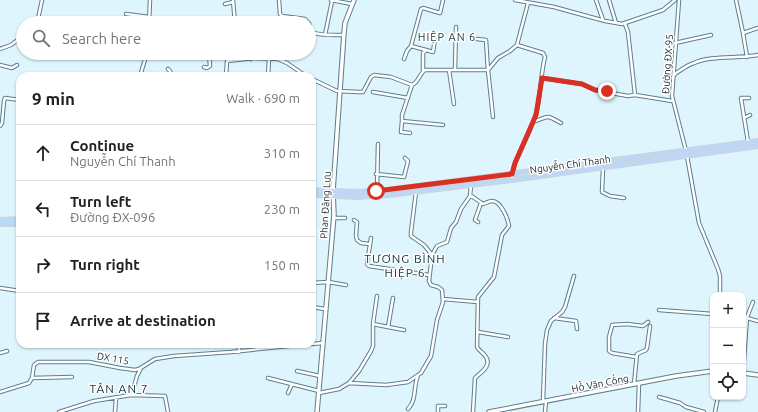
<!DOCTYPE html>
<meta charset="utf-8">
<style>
body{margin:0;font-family:Ubuntu,sans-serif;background:#f6f6f6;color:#202124}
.controls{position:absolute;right:12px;bottom:12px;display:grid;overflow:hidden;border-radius:8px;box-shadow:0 1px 3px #0004}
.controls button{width:36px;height:36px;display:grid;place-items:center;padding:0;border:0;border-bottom:1px solid #e0e0e0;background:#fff;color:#202124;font:20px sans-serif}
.stop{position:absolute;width:12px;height:12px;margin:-9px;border:3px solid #d93025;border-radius:50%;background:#fff}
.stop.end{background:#d93025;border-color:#fff;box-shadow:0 1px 4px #0008}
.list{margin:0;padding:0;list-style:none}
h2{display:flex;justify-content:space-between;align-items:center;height:52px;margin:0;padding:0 16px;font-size:17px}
h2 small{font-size:13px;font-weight:400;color:#757577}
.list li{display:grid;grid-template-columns:26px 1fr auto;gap:12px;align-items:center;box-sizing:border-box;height:56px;padding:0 16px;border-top:1px solid #e0e0e0}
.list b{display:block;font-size:15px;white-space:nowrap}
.list p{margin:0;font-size:13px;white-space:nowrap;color:#757577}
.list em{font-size:13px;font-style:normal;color:#757577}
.icon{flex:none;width:22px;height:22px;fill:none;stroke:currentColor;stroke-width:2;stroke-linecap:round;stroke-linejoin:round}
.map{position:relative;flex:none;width:758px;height:412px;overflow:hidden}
.search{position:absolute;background:#fff;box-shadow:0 1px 3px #0004;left:16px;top:16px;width:300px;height:44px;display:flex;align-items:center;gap:10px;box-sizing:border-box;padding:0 14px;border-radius:22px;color:#757577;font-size:15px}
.panel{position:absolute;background:#fff;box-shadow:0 1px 3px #0004;left:16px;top:72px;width:300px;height:276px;border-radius:12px}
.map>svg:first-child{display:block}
</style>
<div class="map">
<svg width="758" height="412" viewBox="0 0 758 412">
<rect width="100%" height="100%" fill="#dff5fd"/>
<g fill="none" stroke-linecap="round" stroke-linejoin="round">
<g stroke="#5d7f8b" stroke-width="4.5">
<path id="street" d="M233,0L235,23
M279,0L280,14L282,16L305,19L309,23
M331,0L352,4
M515,0L554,7L605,21L622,24L663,10L675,0
M596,0L603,20
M609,0L616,23
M679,0L672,96L686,151
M736,0L743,33L758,28
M225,4L233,2
M126,14L149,17
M36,23L38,19L42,0
M149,23L150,0
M149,23H154
M166,23L175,19
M309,23L311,32C321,36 333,35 344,35
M625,24L628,32L635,95L672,101
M743,33L747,57
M325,35L332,1
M477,39L486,40L488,71
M675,43L711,35
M411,46L421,9L423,8L440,13L443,0
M0,49L11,45L23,36
M246,53L251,59
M404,59L407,51L411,46L426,50
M0,65L12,68L17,65
M204,67L207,68L210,66L209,53
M168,69L170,71L172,76
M449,70L454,104
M455,70L456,27
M488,70L493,117
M423,71V53L426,50L433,52L435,39
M140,76L147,53
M226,76L227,61L254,58L278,59L287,63L306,76
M268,76L269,59
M673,77L675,74C681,70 687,65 694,63C711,55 739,59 758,55
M542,78L582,84L595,90L628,96L635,95
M312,79L337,91L359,92H363L371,77L374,75L391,77L412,85C419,82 419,74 425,70H488L498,58L510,51L517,45L528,3
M412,85L402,115V121L443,125
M373,92L408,98
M744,118L750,115
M402,121L401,132L410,133
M533,122C550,116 545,114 561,123
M0,126L2,123L4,101L5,98L20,100
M748,142L741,98H749
M687,156L699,223L718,269L720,276V295
M603,168L602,192L610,196L624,198
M376,174L404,177L408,161L405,158
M512,180C512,171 514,164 518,156C525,140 535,123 538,105C541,89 541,72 545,57L543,53L517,45
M377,190L378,144
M416,192L411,232V236L424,245L432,255
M470,195L483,204C486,203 489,201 492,201C501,201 508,219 509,226L502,235L494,277L478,297L477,347C479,351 484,353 486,357C492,366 480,373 475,378L473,412
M334,218H345
M354,220L357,222L356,236L357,240L361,243L370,244
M478,222L475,220L481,203
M371,238L367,264L369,266L429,275
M312,283L328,282L346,285
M0,288L20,291
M443,299L478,302
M312,307L325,309
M659,310L713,314
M554,318L576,321L577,329
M747,318L758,321
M373,324L388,327L393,298
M388,327L404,330
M478,332L508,337
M312,344L323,343
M239,352V344
M0,353L7,351
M636,357L612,353L609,351V337L612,326V325L627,324L643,326L648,322
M297,371L320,376
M743,373L747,317L753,302
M32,378L72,377
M268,378L319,391
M349,383L386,385L408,382L421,373L431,356L437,320L443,302L442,290L438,287L431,285L429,281L432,255L437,246L447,242L451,228L456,222L461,209L470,196L471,185
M634,384L637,354L646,350L647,348L650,326
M0,392L29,383L32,378L34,365L38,362H89L120,368L135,370L139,369L155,359L174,356L231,352L308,344
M288,393L292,384
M319,393L339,389L349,383L359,371L371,351L373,346V324L377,296
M131,395L165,396L168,412
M659,397L680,403L686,407L704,412
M543,402L545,344L547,330L551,321L562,312L565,307L574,276
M408,409C417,400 413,387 418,375
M59,412L94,401L131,395L132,394L137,376L141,368
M115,412L116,398
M438,412V406H445
M545,412L546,401
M638,412L639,383
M715,412L718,397"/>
</g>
<g stroke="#5d7f8b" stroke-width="5.5">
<path id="secondary" d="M743,373L758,375
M317,412L334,215L333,191L344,33L345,23L354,0
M489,412L676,376L713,371"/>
</g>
<g stroke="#d0d3d4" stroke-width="6">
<path id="primary" d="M312,190L358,192L388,190L758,141
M312,195L358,197L389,195L512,180L758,146
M0,220L20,219
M0,224H20"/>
</g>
<use href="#street" stroke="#fff" stroke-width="2.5"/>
<use href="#secondary" stroke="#fff" stroke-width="3.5"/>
<use href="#primary" stroke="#bcd8f8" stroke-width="4"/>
</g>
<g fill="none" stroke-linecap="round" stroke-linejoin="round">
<path stroke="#d93025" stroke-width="5" d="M376,191L512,174L515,163L536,115L542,78L582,84L595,90L607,91"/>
</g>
<g text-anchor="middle" stroke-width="3" stroke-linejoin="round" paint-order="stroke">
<g font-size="10" fill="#162429" stroke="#fff">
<text transform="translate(667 64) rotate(-86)" y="4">Đường ĐX-95</text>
<text transform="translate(570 164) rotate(-8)" y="4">Nguyễn Chí Thanh</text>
<text transform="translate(325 205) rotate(-87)" y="4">Phan Đăng Lưu</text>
<text transform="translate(113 358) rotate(10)" y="4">DX 115</text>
<text transform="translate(600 383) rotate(-11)" y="4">Hồ Văn Cống</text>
</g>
<g font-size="11" letter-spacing="1" fill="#143540" stroke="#fff">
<text x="447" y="41">HIỆP AN 6</text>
</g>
<g font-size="12" letter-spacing="1" fill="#143540" stroke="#fff">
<text x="405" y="263">TƯƠNG BÌNH<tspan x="405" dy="14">HIỆP 6</tspan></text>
<text x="119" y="393">TÂN AN 7</text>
</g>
</g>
</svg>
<div class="controls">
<button>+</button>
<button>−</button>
<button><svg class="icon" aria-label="locate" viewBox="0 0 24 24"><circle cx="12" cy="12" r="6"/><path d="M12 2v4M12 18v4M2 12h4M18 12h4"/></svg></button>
</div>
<div class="stop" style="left:376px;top:191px"></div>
<div class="stop end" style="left:607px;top:91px"></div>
<div class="search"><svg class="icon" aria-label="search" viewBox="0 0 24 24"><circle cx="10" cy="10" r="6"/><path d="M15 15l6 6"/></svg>Search here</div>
<section class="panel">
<h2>9 min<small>Walk · 690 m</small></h2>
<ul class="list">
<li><svg class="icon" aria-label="ahead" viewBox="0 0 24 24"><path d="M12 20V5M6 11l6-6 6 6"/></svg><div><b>Continue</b><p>Nguyễn Chí Thanh</p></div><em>310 m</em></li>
<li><svg class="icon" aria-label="left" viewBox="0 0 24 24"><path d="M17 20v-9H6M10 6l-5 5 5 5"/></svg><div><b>Turn left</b><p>Đường ĐX-096</p></div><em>230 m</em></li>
<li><svg class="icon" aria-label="right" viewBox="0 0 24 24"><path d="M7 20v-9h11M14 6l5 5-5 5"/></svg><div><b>Turn right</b></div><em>150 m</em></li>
<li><svg class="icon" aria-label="arrive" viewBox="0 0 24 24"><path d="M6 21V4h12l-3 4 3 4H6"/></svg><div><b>Arrive at destination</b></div></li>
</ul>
</section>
</div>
